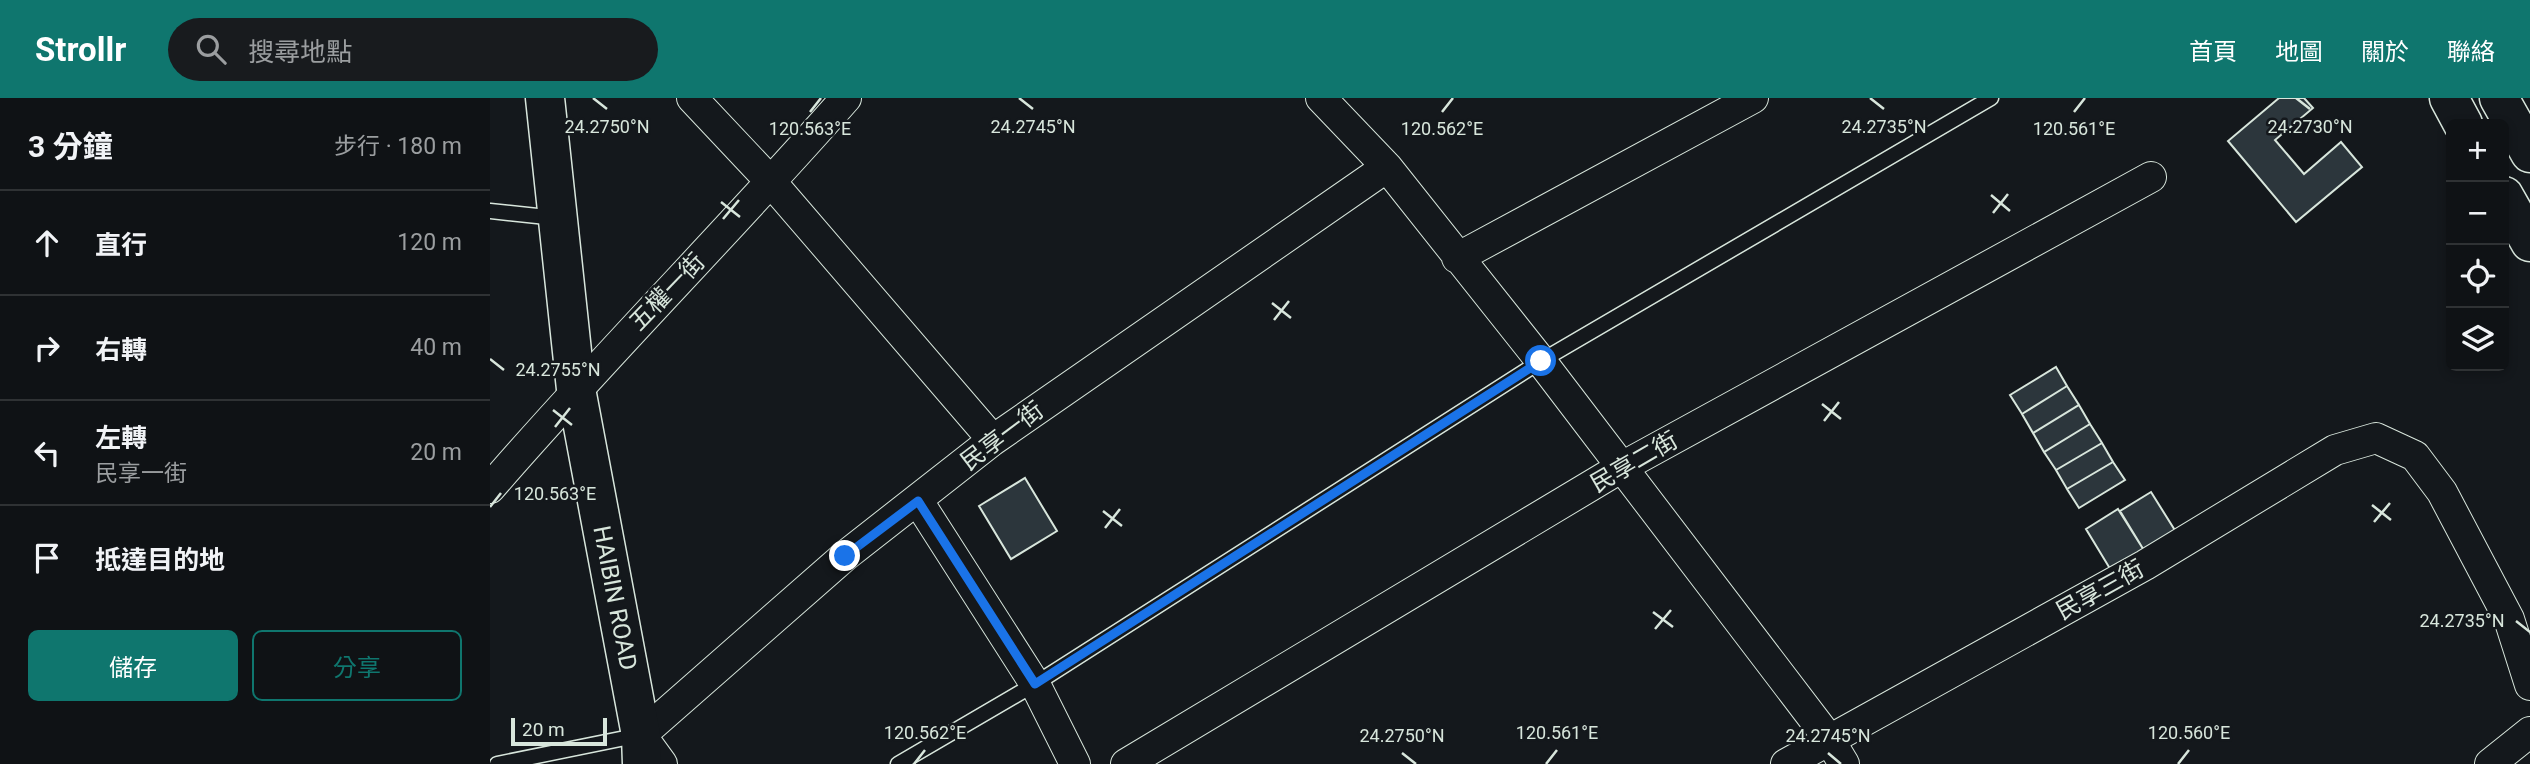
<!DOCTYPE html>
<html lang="zh-TW">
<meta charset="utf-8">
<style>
body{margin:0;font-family:Roboto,"Noto Sans TC",sans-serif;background:#181b1e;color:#f1f3f6}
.controls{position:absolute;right:21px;top:21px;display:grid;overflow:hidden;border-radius:10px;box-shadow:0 4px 10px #0003}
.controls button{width:63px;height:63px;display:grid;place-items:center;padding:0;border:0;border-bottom:2px solid #2f3234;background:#0f1215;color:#f1f3f6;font:35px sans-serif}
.scale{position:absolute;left:21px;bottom:18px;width:96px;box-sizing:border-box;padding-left:7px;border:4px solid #d8e6dc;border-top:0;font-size:19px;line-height:24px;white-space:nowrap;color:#d8e6dc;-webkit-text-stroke:5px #14181c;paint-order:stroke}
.stop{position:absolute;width:21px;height:21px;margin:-16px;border:5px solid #1a73e8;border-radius:50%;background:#fff}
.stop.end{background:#1a73e8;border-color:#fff;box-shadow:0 2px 7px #0008}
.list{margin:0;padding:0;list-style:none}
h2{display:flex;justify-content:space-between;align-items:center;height:91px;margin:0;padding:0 28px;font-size:30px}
h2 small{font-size:23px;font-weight:400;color:#9b9ea0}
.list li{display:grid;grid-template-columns:46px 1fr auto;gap:21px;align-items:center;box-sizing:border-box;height:105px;padding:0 28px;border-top:2px solid #2f3234}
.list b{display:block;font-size:26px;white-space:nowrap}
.list p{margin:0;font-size:23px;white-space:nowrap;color:#9b9ea0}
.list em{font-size:23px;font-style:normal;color:#9b9ea0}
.actions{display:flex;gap:14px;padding:21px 28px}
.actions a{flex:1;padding:16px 0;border:2px solid #0f766e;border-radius:10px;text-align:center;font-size:24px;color:#0f766e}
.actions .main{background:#0f766e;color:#fff}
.icon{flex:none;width:38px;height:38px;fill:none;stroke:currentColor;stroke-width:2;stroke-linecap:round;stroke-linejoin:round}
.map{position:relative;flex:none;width:2040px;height:666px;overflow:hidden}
header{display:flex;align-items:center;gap:42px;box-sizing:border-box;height:98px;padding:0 35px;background:#0f766e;color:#fff}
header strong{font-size:33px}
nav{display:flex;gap:38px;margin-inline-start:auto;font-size:24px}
.search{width:490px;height:63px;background:#181b1e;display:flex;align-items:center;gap:18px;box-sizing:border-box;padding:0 24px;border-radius:38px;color:#9b9ea0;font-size:26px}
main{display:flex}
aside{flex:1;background:#0f1215}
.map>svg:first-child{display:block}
</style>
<header>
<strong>Strollr</strong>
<div class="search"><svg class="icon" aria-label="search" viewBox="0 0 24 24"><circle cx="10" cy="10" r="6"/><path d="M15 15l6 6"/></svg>搜尋地點</div>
<nav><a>首頁</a><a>地圖</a><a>關於</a><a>聯絡</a></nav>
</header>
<main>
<aside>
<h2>3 分鐘<small>步行 · 180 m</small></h2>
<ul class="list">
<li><svg class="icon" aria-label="ahead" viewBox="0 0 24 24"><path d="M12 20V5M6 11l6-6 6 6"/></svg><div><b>直行</b></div><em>120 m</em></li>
<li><svg class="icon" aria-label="right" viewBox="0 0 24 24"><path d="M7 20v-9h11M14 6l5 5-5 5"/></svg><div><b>右轉</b></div><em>40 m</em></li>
<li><svg class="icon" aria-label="left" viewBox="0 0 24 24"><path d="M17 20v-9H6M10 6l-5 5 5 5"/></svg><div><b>左轉</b><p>民享一街</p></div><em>20 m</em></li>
<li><svg class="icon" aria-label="arrive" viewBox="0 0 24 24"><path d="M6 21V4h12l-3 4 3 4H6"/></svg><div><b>抵達目的地</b></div></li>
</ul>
<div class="actions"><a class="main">儲存</a><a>分享</a></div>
</aside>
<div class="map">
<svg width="2040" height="666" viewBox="0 0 2040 666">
<rect width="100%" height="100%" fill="#14181c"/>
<path fill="#2c363c" stroke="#d8e6dc" stroke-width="2" d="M1789,0H1814L1823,10L1785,42L1814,76L1851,44L1872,69L1806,124L1738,43Z
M1566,269L1577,288L1532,316L1520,297Z
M1577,288L1589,307L1543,335L1532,316Z
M1589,307L1600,326L1554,354L1543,335Z
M1600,326L1612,345L1566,372L1554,354Z
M1612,345L1623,364L1577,391L1566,372Z
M1623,364L1635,382L1589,410L1577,391Z
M535,380L567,433L521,461L489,408Z
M1661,394L1686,434L1655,454L1630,413Z
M1628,411L1655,454L1622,474L1596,431Z"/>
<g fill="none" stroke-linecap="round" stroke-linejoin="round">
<g stroke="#d8e6dc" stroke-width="17">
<path id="lane" d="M0,113L66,120
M7,666L150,637
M408,666L545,586L1051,263L1501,0"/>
</g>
<g stroke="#d8e6dc" stroke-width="32">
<path id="street" d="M202,0L282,85L503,342
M831,0L897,69L1051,263L1339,641L1354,666
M967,160L1263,0
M0,390C115,257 240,132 356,0
M428,403L545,586L585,666
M172,666L151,637L355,458L503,342L897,69
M636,666L1132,369L1661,79
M1296,666L1655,467L1845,352L1886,340L1925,358L1952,394L2019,521L2040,587
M2000,666L2040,634"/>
</g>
<g stroke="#d8e6dc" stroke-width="41">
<path id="secondary" d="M55,0L86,291L151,637L152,666"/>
</g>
<g stroke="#d8e6dc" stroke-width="41">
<path id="primary" d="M1959,0L1973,26
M2009,0L2040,55
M2014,98L2040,144"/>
</g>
<use href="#lane" stroke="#14181c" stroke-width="14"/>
<use href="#street" stroke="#14181c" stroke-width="30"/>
<use href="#secondary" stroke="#14181c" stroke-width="38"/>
<use href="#primary" stroke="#14181c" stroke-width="38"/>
</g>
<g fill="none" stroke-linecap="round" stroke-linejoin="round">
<path stroke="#1a73e8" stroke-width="9" d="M355,458L428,403L545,586L1051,263"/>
</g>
<path fill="none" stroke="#d8e6dc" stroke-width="2.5" d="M103,0L117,11M529,0L543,11M1380,0L1394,11M1806,0L1820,11M320,14L331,0M952,14L963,0M1584,14L1595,0M1501,97L1520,113M231,104L250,119M1503,115L1518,96M233,121L249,102M782,205L801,220M784,222L799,203M0,261L14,272M1332,306L1351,321M63,312L82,327M1334,323L1349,304M65,329L80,310M1882,407L1901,422M0,409L11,395M613,413L632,428M1884,424L1900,405M615,430L630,411M1163,514L1183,529M2026,523L2040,534M1165,531L1181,512M912,655L926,666M1338,655L1351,666M424,666L435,652M1056,666L1067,652M1688,666L1699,652"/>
<g text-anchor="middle" stroke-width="5" stroke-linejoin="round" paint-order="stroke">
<g font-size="24" fill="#d8e6dc" stroke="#14181c">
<text transform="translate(177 194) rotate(-46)" y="8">五權一街</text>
<text transform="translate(512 338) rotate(-37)" y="8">民享一街</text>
<text transform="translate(1144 364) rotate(-30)" y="8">民享二街</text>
<text transform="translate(1610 492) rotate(-29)" y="8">民享三街</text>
<text transform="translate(125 500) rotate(79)" y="8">HAIBIN ROAD</text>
</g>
</g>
<g font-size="18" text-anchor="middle" fill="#d8e6dc" stroke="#14181c" stroke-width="5" stroke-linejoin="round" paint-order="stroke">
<text x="117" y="35">24.2750°N</text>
<text x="543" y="35">24.2745°N</text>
<text x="1394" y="35">24.2735°N</text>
<text x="1820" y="35">24.2730°N</text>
<text x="320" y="37">120.563°E</text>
<text x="952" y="37">120.562°E</text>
<text x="1584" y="37">120.561°E</text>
<text x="68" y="278">24.2755°N</text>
<text x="65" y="402">120.563°E</text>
<text x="1972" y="529">24.2735°N</text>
<text x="435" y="641">120.562°E</text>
<text x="1067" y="641">120.561°E</text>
<text x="1699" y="641">120.560°E</text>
<text x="912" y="644">24.2750°N</text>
<text x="1338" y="644">24.2745°N</text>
</g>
</svg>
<div class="controls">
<button>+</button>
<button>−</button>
<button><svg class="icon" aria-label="locate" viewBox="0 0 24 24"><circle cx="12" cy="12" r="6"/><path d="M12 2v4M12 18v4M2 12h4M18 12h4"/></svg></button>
<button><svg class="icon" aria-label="layers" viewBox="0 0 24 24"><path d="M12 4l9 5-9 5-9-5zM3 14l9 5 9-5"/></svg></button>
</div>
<div class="scale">20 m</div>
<div class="stop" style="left:1051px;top:263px"></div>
<div class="stop end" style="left:355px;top:458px"></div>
</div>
</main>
